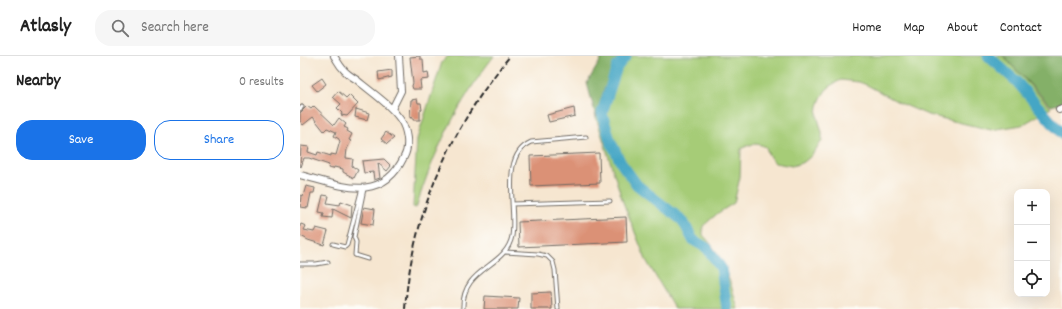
<!DOCTYPE html>
<meta charset="utf-8">
<style>
body{margin:0;font-family:Dekko,sans-serif;background:#f6f6f6;color:#222}
.controls{position:absolute;right:12px;bottom:12px;display:grid;overflow:hidden;border-radius:8px;box-shadow:0 4px 16px #0002}
.controls button{width:36px;height:36px;display:grid;place-items:center;padding:0;border:0;border-bottom:1px solid #e0e0e0;background:#fff;color:#222;font:20px sans-serif}
.list{margin:0;padding:0;list-style:none}
h2{display:flex;justify-content:space-between;align-items:center;height:52px;margin:0;padding:0 16px;font-size:17px}
h2 small{font-size:13px;font-weight:400;color:#767676}
.actions{display:flex;gap:8px;padding:12px 16px}
.actions a{flex:1;padding:9px 0;border:1px solid #1a73e8;border-radius:16px;text-align:center;font-size:14px;color:#1a73e8}
.actions .main{background:#1a73e8;color:#fff}
.icon{flex:none;width:22px;height:22px;fill:none;stroke:currentColor;stroke-width:2;stroke-linecap:round;stroke-linejoin:round}
.map{position:relative;flex:none;width:762px;height:253px;overflow:hidden}
header{display:flex;align-items:center;gap:24px;box-sizing:border-box;height:56px;padding:0 20px;background:#fff;border-bottom:1px solid #e0e0e0}
header strong{font-size:19px}
nav{display:flex;gap:22px;margin-inline-start:auto;font-size:14px}
.search{width:280px;height:36px;background:#f6f6f6;display:flex;align-items:center;gap:10px;box-sizing:border-box;padding:0 14px;border-radius:16px;color:#767676;font-size:15px}
main{display:flex}
aside{flex:1;background:#fff}
.map>svg:first-child{display:block}
</style>
<header>
<strong>Atlasly</strong>
<div class="search"><svg class="icon" aria-label="search" viewBox="0 0 24 24"><circle cx="10" cy="10" r="6"/><path d="M15 15l6 6"/></svg>Search here</div>
<nav><a>Home</a><a>Map</a><a>About</a><a>Contact</a></nav>
</header>
<main>
<aside>
<h2>Nearby<small>0 results</small></h2>
<ul class="list">
</ul>
<div class="actions"><a class="main">Save</a><a>Share</a></div>
</aside>
<div class="map">
<svg width="762" height="253" viewBox="0 0 762 253">
<rect width="100%" height="100%" fill="#fdfcf7"/>
<filter id="ink" filterUnits="userSpaceOnUse"><feTurbulence type="fractalNoise" baseFrequency=".025" numOctaves="2"/><feDisplacementMap in="SourceGraphic" scale="8" xChannelSelector="R" yChannelSelector="G"/><feConvolveMatrix kernelMatrix="1 2 1 2 8 2 1 2 1" color-interpolation-filters="sRGB"/></filter>
<filter id="wash" filterUnits="userSpaceOnUse"><feTurbulence type="fractalNoise" baseFrequency=".012" numOctaves="4" result="noise"/><feDisplacementMap in="SourceGraphic" scale="16" xChannelSelector="R" yChannelSelector="G"/><feGaussianBlur stdDeviation="0.9" result="paint"/><feColorMatrix in="noise" values="0 0 0 0 0 0 0 0 0 0 0 0 0 0 0 0 0 1.4 0 .05"/><feComposite in="paint" operator="in"/></filter>
<g filter="url(#wash)">
<rect width="100%" height="100%" fill="#f6e6d0"/>
<path fill="#a6cc77" stroke="#687c51" d="M148,0H194C158,46 133,97 116,152L113,151L117,83L142,6Z
M320,0H703L751,52L722,69L691,74L628,59L600,47L567,29L559,26L541,24L533,28L526,34L521,42L518,50L517,59L522,77V85L511,100L504,106L492,110L475,107L469,100L466,91C456,86 450,88 441,93L440,121L434,147L418,157L403,170V179C422,198 431,227 438,253H375L346,204L323,146L296,61L304,34L318,3Z"/>
<path fill="#84b068" stroke="#586e4a" d="M303,0H320L318,3L304,34L296,61L287,27Z
M703,0H762V47L751,50Z"/>
<g fill="none" stroke-linecap="round" stroke-linejoin="round">
<path stroke="#45a6c5" stroke-width="11" d="M326,0L317,11L302,57L310,84L321,107L337,129L383,165L393,184L407,192L421,212L427,253
M688,0L716,25L762,78"/>
</g>
<g id="blocks">
<path fill="#db9176" d="M120,0V3H123L124,17L128,16L129,23L120,24L121,33H113L112,30L113,27L110,1Z
M92,14V21L79,24L78,16Z
M22,22L26,28L17,35L12,29Z
M38,35L46,42L49,39L58,48L47,60L41,59L42,57L37,52L41,48L33,41Z
M117,43L118,47H121L122,54H120V64H113V61L110,62L111,44Z
M7,50L11,53L14,50L34,69L39,62L46,68L44,71L48,73L47,75L52,78L49,84L51,85L47,93L46,102L53,103L52,110L58,114L54,122L43,116V113L34,111L33,113L28,112L29,109L9,102H4L1,111L0,110L1,90L9,91L8,96L17,99L18,96L31,100V98L36,99L40,85L39,84V83L34,80L36,76L27,72L24,75L13,61L3,69L0,65V57Z
M274,52L275,60L249,66L247,59Z
M56,53L69,57L67,64L55,61Z
M86,76L94,82L87,88L81,83Z
M299,97L300,127L231,130L230,100Z
M84,103L91,110L87,115L78,107L80,122L74,124L73,116L64,117L62,105Z
M6,130L15,132L14,137H11L8,152L0,151L1,139L3,140Z
M23,139L29,140L27,147L40,149L41,145L52,149L51,162L33,153L32,162L23,161L24,157L19,156Z
M64,151L75,153L73,169L61,167Z
M326,161L327,186L219,191L218,166Z
M1,168L6,170L4,174L14,176L16,172L28,175L24,189L8,184L1,180L0,182V170Z
M251,236L252,253H231V237Z
M185,240L219,242L218,253H184Z"/>
</g>
</g>
<g filter="url(#ink)">
<use href="#blocks" fill-opacity="0" stroke="#726c65" stroke-width="1"/>
<g fill="none" stroke-linecap="round" stroke-linejoin="round">
<g stroke="#726c65" stroke-width="5">
<path id="lane" d="M0,53L2,51
M64,133L54,181L56,186L55,199L68,203
M212,148L310,145
M33,188L45,191L47,189L62,132
M205,196L238,198L247,200L253,206L255,214L258,253
M0,208H16L28,206
M163,253C161,211 206,212 212,180C217,152 199,100 231,86L286,81"/>
</g>
<g stroke="#726c65" stroke-width="8">
<path id="street" d="M92,53L101,35L99,0
M759,54L762,53
M0,119C40,129 81,149 104,101C110,90 107,73 100,63C89,47 71,36 57,24C52,21 46,17 43,13C39,9 37,4 34,0"/>
</g>
<use href="#lane" stroke="#fff" stroke-width="3"/>
<use href="#street" stroke="#fff" stroke-width="6"/>
<path stroke="#2b2b2b" stroke-width="2" stroke-dasharray="6 3" stroke-linecap="butt" d="M105,253C112,158 150,73 210,0"/>
</g>
</g>
</svg>
<div class="controls">
<button>+</button>
<button>−</button>
<button><svg class="icon" aria-label="locate" viewBox="0 0 24 24"><circle cx="12" cy="12" r="6"/><path d="M12 2v4M12 18v4M2 12h4M18 12h4"/></svg></button>
</div>
</div>
</main>
